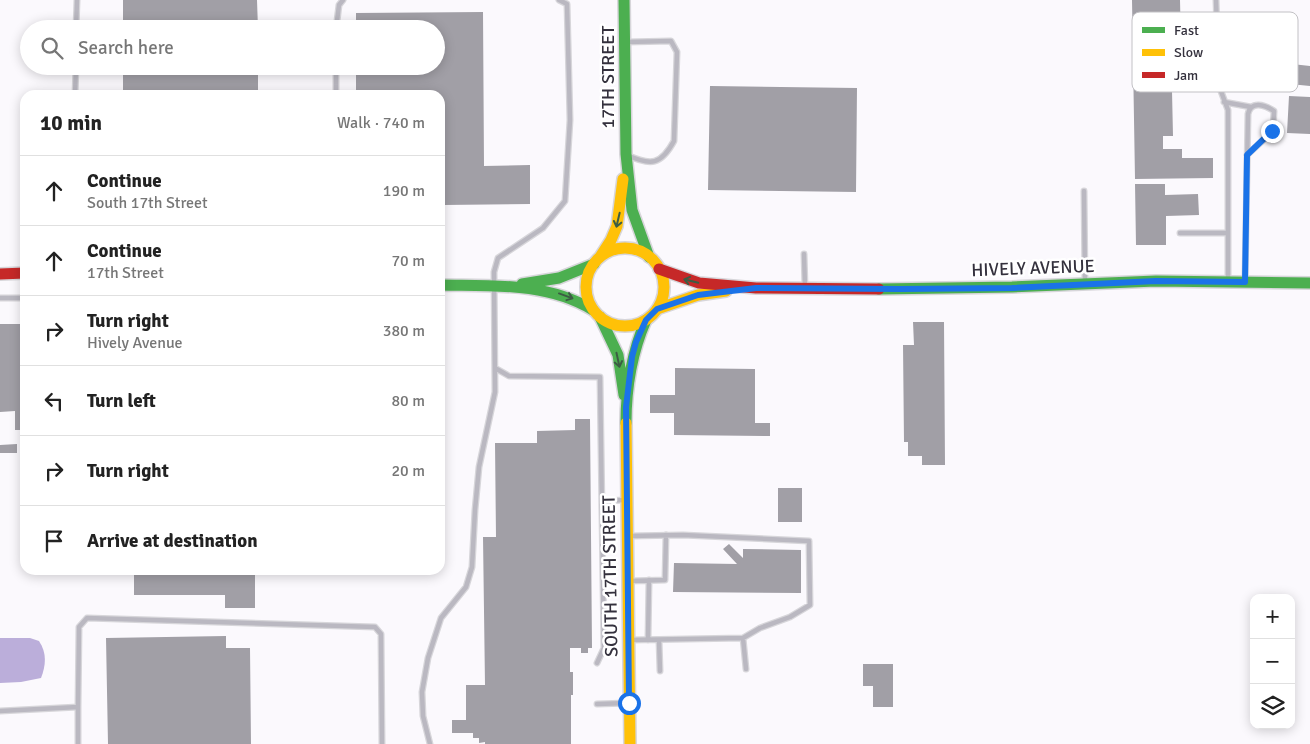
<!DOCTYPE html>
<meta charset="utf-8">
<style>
body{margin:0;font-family:Signika,sans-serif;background:#f6f6f6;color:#222}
.controls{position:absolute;right:15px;bottom:15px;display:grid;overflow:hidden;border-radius:10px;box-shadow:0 2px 12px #0003}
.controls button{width:45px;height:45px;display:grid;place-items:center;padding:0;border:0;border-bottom:1px solid #e0e0e0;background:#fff;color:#222;font:25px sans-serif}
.stop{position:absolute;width:15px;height:15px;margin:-11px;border:4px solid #1a73e8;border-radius:50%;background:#fff}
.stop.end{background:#1a73e8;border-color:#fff;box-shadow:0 1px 5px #0008}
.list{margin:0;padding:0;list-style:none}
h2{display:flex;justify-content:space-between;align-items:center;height:65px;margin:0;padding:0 20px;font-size:21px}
h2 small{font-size:16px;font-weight:400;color:#767676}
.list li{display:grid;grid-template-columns:32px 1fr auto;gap:15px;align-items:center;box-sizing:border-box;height:70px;padding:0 20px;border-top:1px solid #e0e0e0}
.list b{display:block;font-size:19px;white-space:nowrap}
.list p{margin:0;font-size:16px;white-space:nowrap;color:#767676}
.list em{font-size:16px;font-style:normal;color:#767676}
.icon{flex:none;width:28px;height:28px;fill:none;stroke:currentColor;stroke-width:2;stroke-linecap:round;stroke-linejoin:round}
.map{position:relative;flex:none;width:1310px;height:744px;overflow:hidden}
.search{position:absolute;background:#fff;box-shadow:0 2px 12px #0003;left:20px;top:20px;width:425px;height:55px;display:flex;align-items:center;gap:12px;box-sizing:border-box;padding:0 18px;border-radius:28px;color:#767676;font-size:19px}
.panel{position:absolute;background:#fff;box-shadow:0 2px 12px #0003;left:20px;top:90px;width:425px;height:485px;border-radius:15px}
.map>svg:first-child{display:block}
</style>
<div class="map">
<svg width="1310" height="744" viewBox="0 0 1310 744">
<rect width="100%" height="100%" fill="#fbf9fd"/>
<path fill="#bbaeda" d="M0,638H30L39,641C47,653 46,665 41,678L21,682L0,683Z"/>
<path fill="#a19fa6" d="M123,0H257L258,29H123Z
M1132,0H1180L1181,45L1171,46L1173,136H1163V149H1182V158H1213V178L1135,179Z
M483,12L484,166L530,165V204L443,205V227H440V95L356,94V66H436V29H356V13Z
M1292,64L1310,66V86L1290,84Z
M123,66H258V95H123Z
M710,86L857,88L856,192L708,190Z
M1289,96L1310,97V134L1287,133Z
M1135,184H1165V195L1198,194L1199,215L1166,216V245H1136Z
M913,322H944L945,465H922V456H908V442H904L903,345H914Z
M0,324H25V430H15V411L0,412Z
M675,368L755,369V423H770V436L674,435V413H650V395H675Z
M575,419H590L592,648H588V653H581V648H570V672H573V695H571V744H485V742L479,743V738H473V733H452V720H466V685H485L483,537H496L495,443H537V431L575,430Z
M17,444V453H0V445Z
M778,488H802V522H778Z
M729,544L743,558V549L801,550V593L673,592L674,563L737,564L723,549Z
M134,570H255V608H225V595H134Z
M226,636V648H250L251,744H108L106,638Z
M863,664H893V707H873V686H863Z"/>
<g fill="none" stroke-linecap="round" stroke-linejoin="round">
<g stroke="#d7d6da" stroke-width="7">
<path id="lane" d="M1216,0L1219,86L1228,110V280
M76,29L77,0
M336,29L339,5L343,0
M626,42L671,41L677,52L674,141C661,165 651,166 627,155
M336,66V95
M75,95L76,66
M1224,102L1251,107
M1084,191L1085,282
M1180,233H1228
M804,254L805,287
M1245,281L1248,114C1251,100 1265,105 1274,111L1273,131L1247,155
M0,298H25
M495,368L509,376L600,377L604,648L597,663
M602,501L625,500
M629,536L683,535L809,541L810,605L790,617L760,628L743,638L630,640
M629,581L665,580L666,535
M743,638L746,669
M648,640L649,580
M659,640L660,671
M597,704L628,703
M0,711L78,707L79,627L87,618L375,627L381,634L382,744
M78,744V707
M430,744L423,716L422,692L428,658L441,618L466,587L472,567L475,510L479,467L495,392L494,272L498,258L543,228L565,201L570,120L567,4L559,0"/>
</g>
<g stroke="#d7d6da" stroke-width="14">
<path id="fast" d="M624,0L626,154L632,210L649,257
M522,284L559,278L594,264
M440,285C492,286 547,282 593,310
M879,289L1012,287L1156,281L1310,283
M600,317L618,355L624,395
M626,423C626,388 632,352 646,320"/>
</g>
<g stroke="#d7d6da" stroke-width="14">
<path id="slow" d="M586 287a39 39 0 1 1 78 0a39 39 0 1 1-78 0Z
M600,257L611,240L617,226L623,179
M657,309L698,295L726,291
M626,423L630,744"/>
</g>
<g stroke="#d7d6da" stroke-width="14">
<path id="jam" d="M659,269L699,283L756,288L879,289
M0,274L25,273"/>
</g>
<use href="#lane" stroke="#bab8c1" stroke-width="4.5"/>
<use href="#fast" stroke="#4caf50" stroke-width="11"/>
<use href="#slow" stroke="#ffc107" stroke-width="11"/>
<use href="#jam" stroke="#c62828" stroke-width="11"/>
</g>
<defs><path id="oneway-shaft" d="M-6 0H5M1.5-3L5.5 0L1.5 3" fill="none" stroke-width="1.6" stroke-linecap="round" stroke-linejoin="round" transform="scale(1.25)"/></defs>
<g stroke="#3c5d44">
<use href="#oneway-shaft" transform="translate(618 220) rotate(103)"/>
<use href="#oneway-shaft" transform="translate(691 281) rotate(-166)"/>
<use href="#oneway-shaft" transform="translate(566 296) rotate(20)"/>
<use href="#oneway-shaft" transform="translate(618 360) rotate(78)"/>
</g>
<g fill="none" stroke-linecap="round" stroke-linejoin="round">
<path stroke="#1a73e8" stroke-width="6" d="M629,703L626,407L632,357L636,342L646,320L657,309L698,295L756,288L900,289L1012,288L1156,281L1245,282L1247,155L1272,131"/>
</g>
<g text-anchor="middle" stroke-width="5" stroke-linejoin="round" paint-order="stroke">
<g font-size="18" fill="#34313d" stroke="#fff">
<text transform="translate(608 77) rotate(-90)" y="6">17TH STREET</text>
<text transform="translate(1033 268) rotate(-2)" y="6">HIVELY AVENUE</text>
<text transform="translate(610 576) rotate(-91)" y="6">SOUTH 17TH STREET</text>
</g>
</g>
<rect x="1132" y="12" width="166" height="80" rx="8" fill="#fff" stroke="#c2c1c5" stroke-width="1"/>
<rect x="1142" y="27" width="23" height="6" fill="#4caf50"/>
<rect x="1142" y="49" width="23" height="7" fill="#ffc107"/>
<rect x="1142" y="72" width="23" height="6" fill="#c62828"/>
<g font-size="14" fill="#34313d">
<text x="1174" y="35">Fast</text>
<text x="1174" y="57">Slow</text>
<text x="1174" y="80">Jam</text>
</g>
</svg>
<div class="controls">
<button>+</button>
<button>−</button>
<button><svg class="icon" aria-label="layers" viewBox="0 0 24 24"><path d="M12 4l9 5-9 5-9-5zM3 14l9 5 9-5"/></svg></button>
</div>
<div class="stop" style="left:629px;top:703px"></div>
<div class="stop end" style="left:1272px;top:131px"></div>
<div class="search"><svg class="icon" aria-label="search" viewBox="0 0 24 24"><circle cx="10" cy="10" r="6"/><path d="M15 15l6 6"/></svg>Search here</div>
<section class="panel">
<h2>10 min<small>Walk · 740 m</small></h2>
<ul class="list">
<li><svg class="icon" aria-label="ahead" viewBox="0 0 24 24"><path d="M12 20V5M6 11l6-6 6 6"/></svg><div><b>Continue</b><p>South 17th Street</p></div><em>190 m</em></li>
<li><svg class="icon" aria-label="ahead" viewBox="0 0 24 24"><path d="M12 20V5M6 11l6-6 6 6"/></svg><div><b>Continue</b><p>17th Street</p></div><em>70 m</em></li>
<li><svg class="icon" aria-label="right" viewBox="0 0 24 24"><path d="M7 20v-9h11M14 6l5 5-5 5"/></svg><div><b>Turn right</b><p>Hively Avenue</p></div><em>380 m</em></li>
<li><svg class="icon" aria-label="left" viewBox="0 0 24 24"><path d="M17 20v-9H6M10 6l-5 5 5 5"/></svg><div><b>Turn left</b></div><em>80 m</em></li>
<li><svg class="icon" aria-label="right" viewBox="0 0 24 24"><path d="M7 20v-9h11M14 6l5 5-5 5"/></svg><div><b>Turn right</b></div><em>20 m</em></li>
<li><svg class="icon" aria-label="arrive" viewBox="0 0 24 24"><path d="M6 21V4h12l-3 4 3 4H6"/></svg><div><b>Arrive at destination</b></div></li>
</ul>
</section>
</div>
